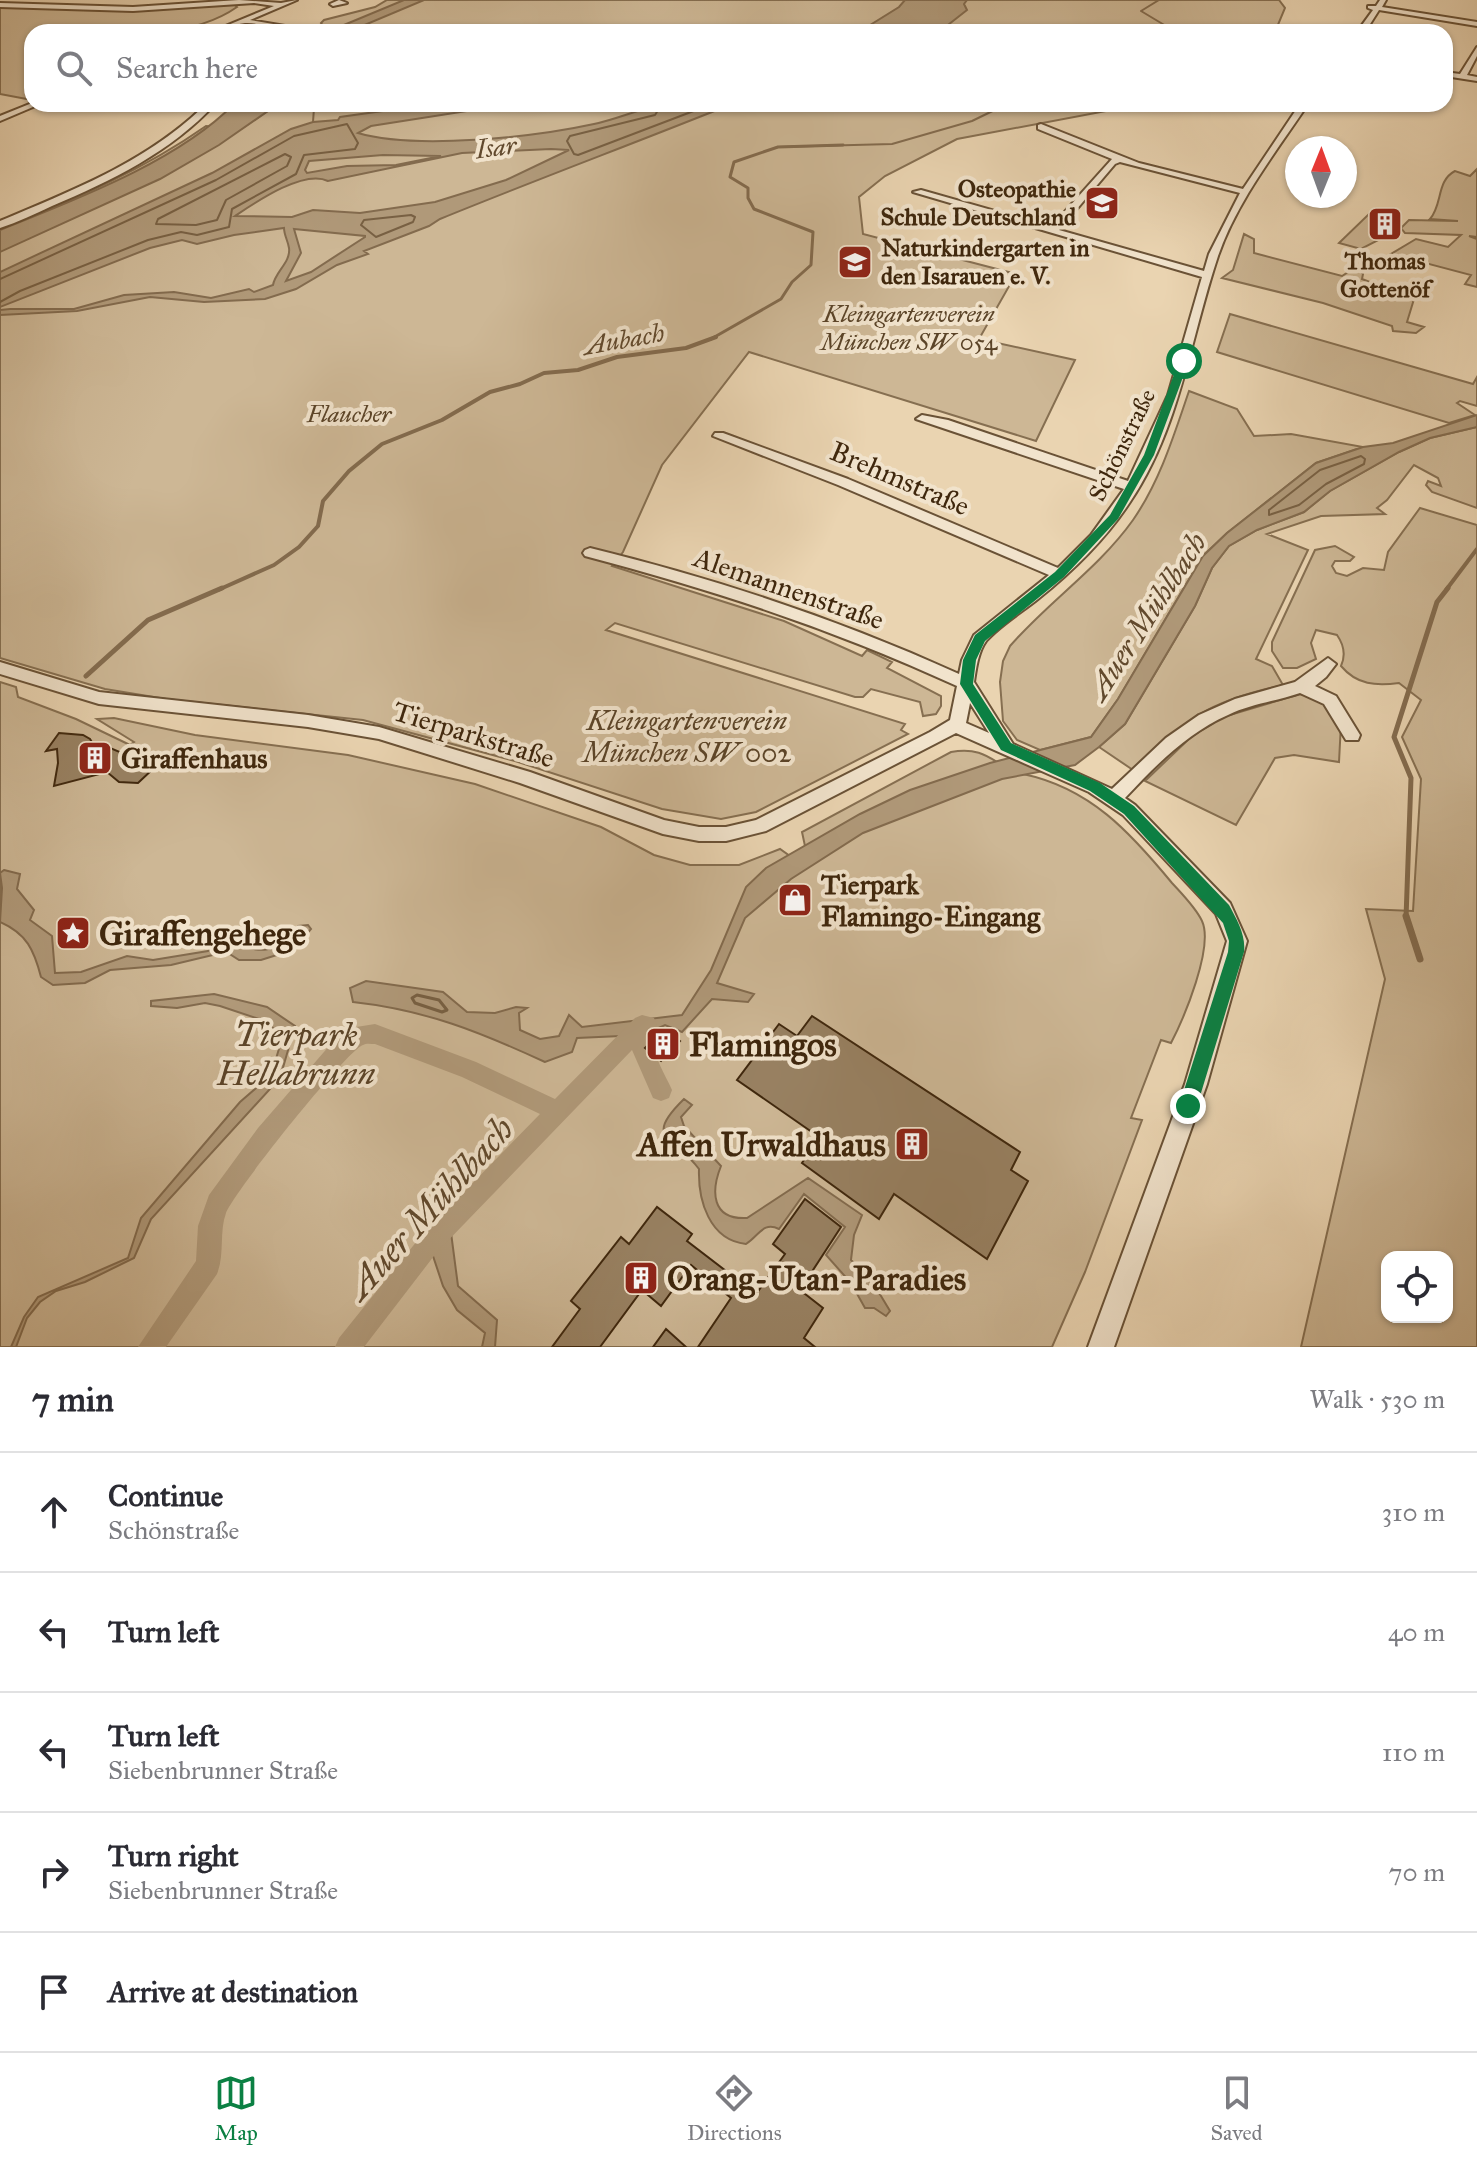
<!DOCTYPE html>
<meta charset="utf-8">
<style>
body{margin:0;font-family:"IM FELL Great Primer",serif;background:#f2f2f3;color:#2b2b33}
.controls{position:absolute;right:24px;bottom:24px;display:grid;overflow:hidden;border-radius:16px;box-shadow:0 2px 6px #0004}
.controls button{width:72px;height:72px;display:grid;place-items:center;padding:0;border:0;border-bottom:2px solid #e1e1e2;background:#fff;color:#2b2b33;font:40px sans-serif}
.compass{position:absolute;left:1285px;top:136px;width:72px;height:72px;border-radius:50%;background:#fff;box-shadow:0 2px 6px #0004;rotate:1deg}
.stop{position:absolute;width:24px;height:24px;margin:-18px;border:6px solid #0b8043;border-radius:50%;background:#fff}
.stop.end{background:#0b8043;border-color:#fff;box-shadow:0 2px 8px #0008}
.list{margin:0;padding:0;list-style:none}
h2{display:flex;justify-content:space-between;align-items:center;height:104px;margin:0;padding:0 32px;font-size:34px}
h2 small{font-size:26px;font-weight:400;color:#7c7c81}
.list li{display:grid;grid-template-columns:52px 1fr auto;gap:24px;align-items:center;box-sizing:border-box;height:120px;padding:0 32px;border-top:2px solid #e1e1e2}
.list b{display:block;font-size:30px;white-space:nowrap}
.list p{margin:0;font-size:26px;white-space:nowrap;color:#7c7c81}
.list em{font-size:26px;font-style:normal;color:#7c7c81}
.icon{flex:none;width:44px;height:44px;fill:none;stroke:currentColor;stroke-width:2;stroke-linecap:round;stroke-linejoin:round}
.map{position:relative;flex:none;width:1477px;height:1347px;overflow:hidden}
.search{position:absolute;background:#fff;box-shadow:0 2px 6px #0004;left:24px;right:24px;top:24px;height:88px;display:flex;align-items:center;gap:20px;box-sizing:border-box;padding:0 28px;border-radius:24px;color:#7c7c81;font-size:30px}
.sheet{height:704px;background:#fff}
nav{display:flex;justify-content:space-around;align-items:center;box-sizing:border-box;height:112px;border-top:2px solid #e1e1e2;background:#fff;font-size:22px;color:#7c7c81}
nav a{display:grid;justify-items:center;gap:4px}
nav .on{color:#0b8043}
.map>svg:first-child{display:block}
</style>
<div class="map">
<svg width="1477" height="1347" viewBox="0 0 1477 1347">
<rect width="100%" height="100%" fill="#ead4b1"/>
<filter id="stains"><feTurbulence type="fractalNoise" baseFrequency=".0025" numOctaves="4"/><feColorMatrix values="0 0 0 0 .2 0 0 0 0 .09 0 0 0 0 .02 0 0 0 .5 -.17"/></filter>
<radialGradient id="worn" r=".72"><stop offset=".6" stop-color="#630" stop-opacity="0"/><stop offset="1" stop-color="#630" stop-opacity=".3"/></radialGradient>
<path fill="#cdb795" stroke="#866f51" stroke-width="2" fill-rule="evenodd" d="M387,0H1279L1285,8L1275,32H316L325,28L321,23L324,20L375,7Z
M234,4L237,7C183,45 96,32 32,32V100L0,94V6L136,10Z
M278,104H1143L957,139L885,176L859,197L863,234L1016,274L979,339L1075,360L1036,441L749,352L662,465L623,552L612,566L784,621L862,656L867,650L892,662L887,668L941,696V706L936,714L923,716L920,702L871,689L863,697H855L615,623L606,630L905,724L901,730L908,734L756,812L721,819L662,809L515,761L363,720L166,699L105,689L0,658V230C72,200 142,171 206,126L241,129Z
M1477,169V237L1469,236L1477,239V287L1465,284L1471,275L1391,254L1416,239L1448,247L1461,235L1405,233L1401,228L1409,220L1458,221L1430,219C1443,204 1436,181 1455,171L1470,176Z
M1370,213L1398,219L1388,235L1361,249L1339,243Z
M1244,234L1254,239V253L1342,276L1356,267L1363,274L1362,279L1414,299L1407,322L1424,327L1416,333L1393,331L1392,326L1323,303L1222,278L1233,270Z
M1230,314L1473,384L1477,377V406L1460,401L1457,403L1475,415L1449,423L1217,352Z
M1189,391L1237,409L1254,436L1291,434L1363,447L1316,463L1227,533L1203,556L1118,699L1091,737L1040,750L1017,740L1003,721L1000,682L1003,661L1010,646C1048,602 1099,568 1133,520C1160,481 1174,435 1189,391Z
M1477,427V508L1432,492L1426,485L1428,481L1441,486L1438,478L1414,465L1387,500L1377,508L1385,514L1321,516L1267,534L1308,550L1256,659L1272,666L1283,685C1208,701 1187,718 1133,770L1099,747L1125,724L1195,606L1212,568L1229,546L1257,530L1304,512L1330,491L1399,452L1430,438Z
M1420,508L1477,525V1347H1301L1385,979L1366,909L1413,911L1421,779L1402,737L1421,700L1399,683C1376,686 1357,685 1341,666C1346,655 1344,645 1337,635L1316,630L1311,643L1316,659L1297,668H1283L1272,651V642L1315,550L1335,546L1354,557L1350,561H1335L1332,566L1336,573L1347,576L1363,568L1384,570L1388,552ZM1387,1257H1447V1317H1387Z
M0,682L16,687L18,697L76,719L130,745L134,742L97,719L114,718L195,735L348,755L475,784L601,827L654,855L690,865H739L780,849L790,856L805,846L802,832L951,752C989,745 995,768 1023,774C1090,788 1130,832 1172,883C1182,894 1196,908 1202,921C1214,947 1184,1018 1171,1043L1161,1040L1131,1118L1142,1120L1085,1272L1052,1347H0Z
M1300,694C1319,696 1329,708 1341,723L1339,762L1294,755L1275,758L1236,825L1145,781L1191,737L1223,717Z"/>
<path fill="#b09979" stroke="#836b4e" stroke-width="2" fill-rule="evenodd" d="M404,0H424L348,32H327Z
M905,0H967L964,4L967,10L939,32H859L899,7Z
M234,104H278L219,145L160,179L0,252V230C74,200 177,162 234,104Z
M433,104H512L371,126L358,133C416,150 534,137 594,124C618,119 641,108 665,104C686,101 710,104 732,104C635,143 538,179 440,219L429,226L364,251L368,254L337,265L296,289L265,299L204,302L150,297L77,311L0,315V310L10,309H74L124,295L174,292L211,298L249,289L254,292L273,285C275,272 291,262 289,248C288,241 284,235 284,228L234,235L197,244L182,240L150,248L0,307V272L212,173L291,129L313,122L338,120L340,117ZM551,149L569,150L506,180L435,202L360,213L313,210L292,217L235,216C256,202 304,169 328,181L462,153ZM383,155L441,156L396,165L347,166L307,173L305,170L309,161ZM294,229L365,236V237L311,272L286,281L301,253Z
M1477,415V427L1430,438L1399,452L1330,491L1304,512L1257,530L1229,546L1212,568L1195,606L1125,724L1099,747L1075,765L1002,779L863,833L791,879L745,918L717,983L754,994L748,1002L712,999L682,1032L665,1025L643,1035L577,1038L572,1052L545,1062C480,1032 426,1010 353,1002L350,988L366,981L443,992L467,1012L495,1013L516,1007L527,1008L519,1013L520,1030L540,1039L559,1036L569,1015L582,1027L682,1015L711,970L746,887L766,868L860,814L910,790L990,763L1091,737L1118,699L1203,556L1227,533L1316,463L1363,447L1393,443Z
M4,870L20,874L17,889L34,910L30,920L52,936L55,973L81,972L127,956L153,960L208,951L224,941C259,952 275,958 298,926L308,925L311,929L301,941L283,953L261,960H239L228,953L217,954L171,965L110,970L85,983L53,985L41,977C34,950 27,934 0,922L2,888L0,873Z
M214,994L267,1007L295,1026L280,1078L151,1219L134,1258L85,1282L56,1291L40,1302L27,1318L16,1347H11L24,1317L38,1297L128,1258L141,1218L240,1102L271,1075L282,1039L268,1022L220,1006L205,1003L177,1008L151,1006V1001Z
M684,1099L692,1105L681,1117L684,1126L721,1166C711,1191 711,1220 747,1218L808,1178L862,1215L854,1235L851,1260L872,1281L890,1311L886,1316L874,1308H865L851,1283L826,1255L845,1227L804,1194L779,1229C763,1221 759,1236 746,1244C709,1240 698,1200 699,1169C674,1135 642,1140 684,1099Z
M450,1225L458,1286L497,1320L495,1347H482L485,1333L457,1310L443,1286L429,1244Z"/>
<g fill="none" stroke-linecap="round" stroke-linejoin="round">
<path stroke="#786043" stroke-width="2" d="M662,104L655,115L570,136L567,141L574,154L578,155L712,104
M285,154L291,157L287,166L226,200L217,220L196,225L156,224L158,219Z
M411,215L415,217L413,222L376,237L361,225L364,220Z
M0,279L216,180L294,136L347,124L358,143L355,149L304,155L296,174L232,209L229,227L197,235L181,232L148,240L20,291L0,302
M1361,456L1365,459L1364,464L1326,484L1299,505L1269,515V510L1320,470Z"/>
<path stroke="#786043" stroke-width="3" d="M417,995L439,1000L447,1010L442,1012L415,1003L412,998Z"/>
<path stroke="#836b4e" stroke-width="2" d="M1159,0L1141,11L1176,32
M313,122L314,108L320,104
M777,147L892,144L972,121L1007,104"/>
<path stroke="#836b4e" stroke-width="3" d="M711,339L781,299L792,282L811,265L813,232L754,209L748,198V188L730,177L734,162L778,147L843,145"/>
<path stroke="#836b4e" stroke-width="4" d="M218,590L274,565L299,547L318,526L323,501L349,471L382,444L442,420L490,392L520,384L544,373L578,370L617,357L686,348L716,337
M1446,590L1477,549"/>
<path stroke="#836b4e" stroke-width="5" d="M86,676L148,620L222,588
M1406,918L1411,778L1394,737L1437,602L1448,588"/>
<path stroke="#836b4e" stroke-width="7" d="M1406,916L1420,959"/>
<path fill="#b09979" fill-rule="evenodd" d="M642,1015L654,1018L657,1025C647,1048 662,1068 672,1090L669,1098L661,1101L653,1098L632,1050L437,1252L364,1347H335L339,1338L421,1236L540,1114L462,1077L375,1044C371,1044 366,1043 363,1045C347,1050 233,1193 226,1213C219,1232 225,1254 217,1274L166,1347H138L196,1261L198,1226L209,1195L258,1128L330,1045L350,1028L375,1024L476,1062L555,1099L635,1018Z"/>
</g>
<path fill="#988162" stroke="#3f270d" stroke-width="2" d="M59,733L83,735L90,739L98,752L108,747L155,767L138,783L119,782L107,772L54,786L58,763L57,749L46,751Z
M812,1016L1020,1152L1011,1170L1028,1181L987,1259L894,1194L879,1219L802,1163L819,1137L737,1080L779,1024L797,1036Z
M665,1028L680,1041L661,1061L645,1048Z
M805,1199L841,1227L800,1290L823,1308L804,1338L815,1347H698L731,1298L691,1265L661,1306L642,1290L600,1347H552L580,1309L571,1301L621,1237L629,1244L657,1207L692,1234L687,1241L756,1294L785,1254L773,1244Z
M666,1329L686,1347H653Z"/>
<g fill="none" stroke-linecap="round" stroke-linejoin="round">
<g stroke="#6a5236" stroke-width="4">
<path id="minor" d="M239,0L281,3L297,0L250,20L291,27C274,33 262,22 245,23C233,24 224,32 211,32L274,6L254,3L133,11L0,7V3L133,7Z
M339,0L347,3L333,6L330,4Z
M1380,0H1386L1382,7L1477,22V26L1379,10L1365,32H1357L1373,10L1368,8V6H1376Z
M1477,47V56L1467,75L1477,77V81L1445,76V72L1460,74Z
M32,103L40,104L0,121V116Z
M182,104H215C171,152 111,181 52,206C35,214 18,222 0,228V221C71,191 144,163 201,109Z
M1300,104H1308C1276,152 1237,201 1218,256C1190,339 1180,428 1130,502C1105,540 1073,571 1038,599C1022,612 1000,625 986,641C978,652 976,669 974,682L1013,744L1112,789L1166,738L1199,715L1235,699L1295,682L1328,658L1336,664L1326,677L1315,686L1336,696L1360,735L1358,740H1346L1324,704L1300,693C1277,701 1251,704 1228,715C1187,733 1155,766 1125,798L1135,805L1230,903L1247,941L1207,1084L1114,1347H1088L1185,1084L1227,941L1216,914L1123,815L1089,792L956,733L766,831L726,841H699L663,834L520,783L379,739L308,727L99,704L0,674V662L99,692L308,715L379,727L530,772L664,820L699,827H726L756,820L930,732L950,720L957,686C833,629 717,591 585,556L583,553L585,550L590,548C717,579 840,620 959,674L962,660L974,635L1049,575L838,485L713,436L715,433H723L848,479L1058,568L1091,535L1124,489L916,419L922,415L948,420L1128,481L1168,395L1202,277L913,192L921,190L1051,227L1112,159L1038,129V125L1041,124L1139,163L1243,189ZM1120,162L1240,193L1209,254L1204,271L1059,230L1115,164ZM970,703L989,733L966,723Z"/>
</g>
<use href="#minor" fill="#f1e3cc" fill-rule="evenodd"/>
</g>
<path fill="#0b8043" d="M1184,359L1189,361L1154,455L1118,519L1064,577L985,641L976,660L973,684L1011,743L1100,783L1134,806L1229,905C1237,920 1246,935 1244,952L1197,1106L1194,1112L1188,1115L1181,1112L1179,1106L1228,952L1229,941L1223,923L1124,814L1090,791L1001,750L960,684L963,660L975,635L1055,572L1110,515L1144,455L1179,361Z"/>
<defs>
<g id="school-square" transform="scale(1.8)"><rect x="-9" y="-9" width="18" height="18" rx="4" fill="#8f2418" stroke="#f1e3cc"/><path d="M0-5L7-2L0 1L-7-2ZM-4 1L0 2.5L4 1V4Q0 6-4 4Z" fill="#fff"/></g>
<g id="building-square" transform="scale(1.8)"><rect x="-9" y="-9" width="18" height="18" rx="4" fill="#8f2418" stroke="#f1e3cc"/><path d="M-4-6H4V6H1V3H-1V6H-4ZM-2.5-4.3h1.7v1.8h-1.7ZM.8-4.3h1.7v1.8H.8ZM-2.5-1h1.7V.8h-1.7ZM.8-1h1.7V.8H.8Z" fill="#fff"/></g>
<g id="shop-square" transform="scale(1.8)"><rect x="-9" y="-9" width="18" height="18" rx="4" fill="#8f2418" stroke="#f1e3cc"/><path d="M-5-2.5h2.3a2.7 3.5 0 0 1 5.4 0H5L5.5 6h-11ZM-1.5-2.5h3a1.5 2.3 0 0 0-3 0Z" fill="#fff"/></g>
<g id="sight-square" transform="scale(1.8)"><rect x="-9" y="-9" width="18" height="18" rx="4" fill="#8f2418" stroke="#f1e3cc"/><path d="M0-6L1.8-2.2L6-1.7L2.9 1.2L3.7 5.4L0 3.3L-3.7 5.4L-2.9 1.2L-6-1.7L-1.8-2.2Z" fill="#fff"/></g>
</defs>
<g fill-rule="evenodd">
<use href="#school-square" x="1102" y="203"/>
<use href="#building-square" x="1385" y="224"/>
<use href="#school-square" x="855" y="262"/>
<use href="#building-square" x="95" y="758"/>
<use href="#shop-square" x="795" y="900"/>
<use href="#sight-square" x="73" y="933"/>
<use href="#building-square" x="663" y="1044"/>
<use href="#building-square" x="912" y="1144"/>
<use href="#building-square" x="641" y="1278"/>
</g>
<g text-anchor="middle" stroke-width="8" stroke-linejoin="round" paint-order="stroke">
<g font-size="24" font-weight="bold" fill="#3f270d" stroke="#f1e3cc" text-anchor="end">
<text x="1076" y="197">Osteopathie<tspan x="1076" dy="28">Schule Deutschland</tspan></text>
<text x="881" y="256" text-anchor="start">Naturkindergarten in<tspan x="881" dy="28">den Isarauen e. V.</tspan></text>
<text x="1385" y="269" text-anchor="middle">Thomas<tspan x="1385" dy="28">Gottenöf</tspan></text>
</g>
<g font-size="24" font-style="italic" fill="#5b4428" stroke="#f1e3cc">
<text x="909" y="322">Kleingartenverein<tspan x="909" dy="28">München SW 054</tspan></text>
<text x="349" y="422">Flaucher</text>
</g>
<g font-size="24" fill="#3f270d" stroke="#f1e3cc">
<text transform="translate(1122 445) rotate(-64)" y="8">Schönstraße</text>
</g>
<g font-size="26" font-style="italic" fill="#61492d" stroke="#f1e3cc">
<text transform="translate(496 147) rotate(-7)" y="9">Isar</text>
<text transform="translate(624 339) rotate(-10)" y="9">Aubach</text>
</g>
<g font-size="28" fill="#3f270d" stroke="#f1e3cc">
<text transform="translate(900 478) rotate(23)" y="10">Brehmstraße</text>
<text transform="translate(789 588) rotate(19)" y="10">Alemannenstraße</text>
<text transform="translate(474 734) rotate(17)" y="10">Tierparkstraße</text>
</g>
<g font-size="28" font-style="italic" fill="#5b4428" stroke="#f1e3cc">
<text x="687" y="730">Kleingartenverein<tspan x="687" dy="32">München SW 002</tspan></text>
</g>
<g font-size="28" font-weight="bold" fill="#3f270d" stroke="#f1e3cc" text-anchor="start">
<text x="121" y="768">Giraffenhaus</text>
<text x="821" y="894">Tierpark<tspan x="821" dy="32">Flamingo-Eingang</tspan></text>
</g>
<g font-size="30" font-style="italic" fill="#61492d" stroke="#f1e3cc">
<text transform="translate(1147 616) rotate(-57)" y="10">Auer Mühlbach</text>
</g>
<g font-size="34" font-weight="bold" fill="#3f270d" stroke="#f1e3cc" text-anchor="start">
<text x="99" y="945">Giraffengehege</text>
<text x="689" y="1056">Flamingos</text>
<text x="886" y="1156" text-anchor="end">Affen Urwaldhaus</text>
<text x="667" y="1290">Orang-Utan-Paradies</text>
</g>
<g font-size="34" font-style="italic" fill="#5b4428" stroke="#f1e3cc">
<text x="296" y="1046">Tierpark<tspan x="296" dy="39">Hellabrunn</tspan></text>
</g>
<g font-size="36" font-style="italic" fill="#61492d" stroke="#f1e3cc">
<text transform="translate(429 1207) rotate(-48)" y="13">Auer Mühlbach</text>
</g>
</g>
<rect width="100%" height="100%" filter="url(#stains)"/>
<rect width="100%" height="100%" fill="url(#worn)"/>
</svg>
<div class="controls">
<button><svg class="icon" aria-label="locate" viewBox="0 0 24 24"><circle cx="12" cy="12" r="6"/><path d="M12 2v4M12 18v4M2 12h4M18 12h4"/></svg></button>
</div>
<svg class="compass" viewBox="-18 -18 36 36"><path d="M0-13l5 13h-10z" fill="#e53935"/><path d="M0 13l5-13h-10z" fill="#7c7c81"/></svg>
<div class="stop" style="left:1184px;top:361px"></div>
<div class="stop end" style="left:1188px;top:1106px"></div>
<div class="search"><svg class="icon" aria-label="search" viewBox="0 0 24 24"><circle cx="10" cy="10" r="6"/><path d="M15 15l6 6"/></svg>Search here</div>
</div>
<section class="sheet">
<h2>7 min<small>Walk · 530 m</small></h2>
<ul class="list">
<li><svg class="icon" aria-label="ahead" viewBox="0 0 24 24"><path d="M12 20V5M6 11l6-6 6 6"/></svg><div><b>Continue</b><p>Schönstraße</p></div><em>310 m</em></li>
<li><svg class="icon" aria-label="left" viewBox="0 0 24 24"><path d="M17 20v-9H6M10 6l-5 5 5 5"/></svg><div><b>Turn left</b></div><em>40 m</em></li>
<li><svg class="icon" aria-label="left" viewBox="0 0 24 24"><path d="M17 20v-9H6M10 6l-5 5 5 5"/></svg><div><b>Turn left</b><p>Siebenbrunner Straße</p></div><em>110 m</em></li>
<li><svg class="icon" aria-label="right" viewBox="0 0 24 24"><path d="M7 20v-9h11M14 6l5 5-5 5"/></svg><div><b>Turn right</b><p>Siebenbrunner Straße</p></div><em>70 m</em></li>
<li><svg class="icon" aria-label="arrive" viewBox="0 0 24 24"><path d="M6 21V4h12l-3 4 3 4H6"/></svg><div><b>Arrive at destination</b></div></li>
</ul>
</section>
<nav>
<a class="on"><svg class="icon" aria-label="map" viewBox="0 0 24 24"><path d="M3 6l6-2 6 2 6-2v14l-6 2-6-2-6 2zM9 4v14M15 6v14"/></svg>Map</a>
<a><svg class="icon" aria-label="directions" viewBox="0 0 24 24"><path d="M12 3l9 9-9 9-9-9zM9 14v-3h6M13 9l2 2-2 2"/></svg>Directions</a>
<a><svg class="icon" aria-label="saved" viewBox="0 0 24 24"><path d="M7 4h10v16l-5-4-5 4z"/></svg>Saved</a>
</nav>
